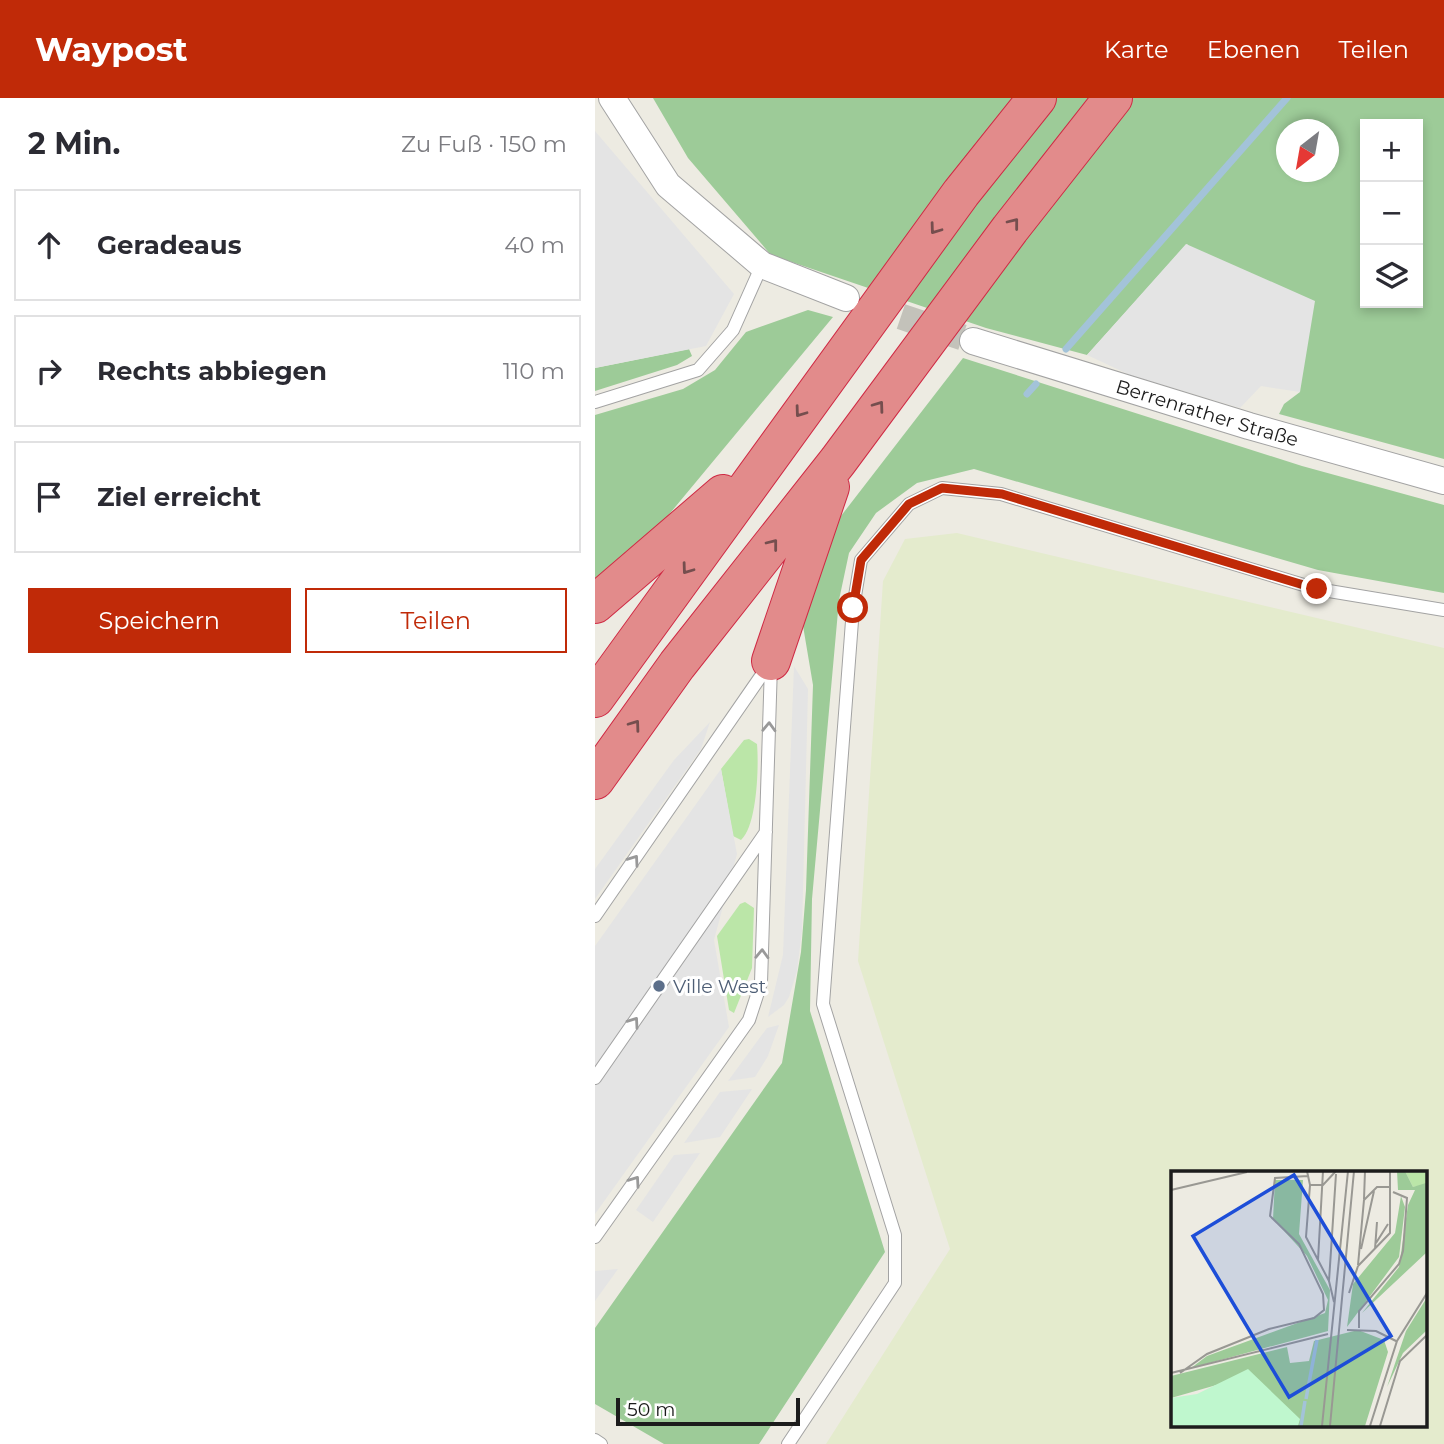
<!DOCTYPE html>
<html lang="de">
<meta charset="utf-8">
<style>
body{margin:0;font-family:Montserrat,sans-serif;background:#f2f2f3;color:#2b2b33}
.controls{position:absolute;right:21px;top:21px;display:grid;overflow:hidden;border-radius:0px;box-shadow:0 4px 10px #0003}
.controls button{width:63px;height:63px;display:grid;place-items:center;padding:0;border:0;border-bottom:2px solid #e1e1e2;background:#fff;color:#2b2b33;font:35px sans-serif}
.compass{position:absolute;left:681px;top:21px;width:63px;height:63px;border-radius:50%;background:#fff;box-shadow:0 4px 10px #0003;rotate:211deg}
.scale{position:absolute;left:21px;bottom:18px;width:184px;box-sizing:border-box;padding-left:7px;border:4px solid #1c1c1c;border-top:0;font-size:19px;line-height:24px;white-space:nowrap;color:#1c1c1c;-webkit-text-stroke:5px #fff;paint-order:stroke}
.stop{position:absolute;width:21px;height:21px;margin:-16px;border:5px solid #c02a08;border-radius:50%;background:#fff}
.stop.end{background:#c02a08;border-color:#fff;box-shadow:0 2px 7px #0008}
.list{margin:0;padding:0;list-style:none}
h2{display:flex;justify-content:space-between;align-items:center;height:91px;margin:0;padding:0 28px;font-size:30px}
h2 small{font-size:23px;font-weight:400;color:#7c7c81}
.list li{display:grid;grid-template-columns:46px 1fr auto;gap:21px;align-items:center;box-sizing:border-box;height:112px;margin:0 14px 14px;padding:0 14px;border:2px solid #e1e1e2;border-radius:0px}
.list b{display:block;font-size:26px;white-space:nowrap}
.list em{font-size:23px;font-style:normal;color:#7c7c81}
.actions{display:flex;gap:14px;padding:21px 28px}
.actions a{flex:1;padding:16px 0;border:2px solid #c02a08;border-radius:0px;text-align:center;font-size:24px;color:#c02a08}
.actions .main{background:#c02a08;color:#fff}
.icon{flex:none;width:38px;height:38px;fill:none;stroke:currentColor;stroke-width:2;stroke-linecap:round;stroke-linejoin:round}
.map{position:relative;flex:none;width:849px;height:1346px;overflow:hidden}
header{display:flex;align-items:center;gap:42px;box-sizing:border-box;height:98px;padding:0 35px;background:#c02a08;color:#fff}
header strong{font-size:33px}
nav{display:flex;gap:38px;margin-inline-start:auto;font-size:24px}
main{display:flex}
aside{flex:1;background:#fff}
.map>svg:first-child{display:block}
</style>
<header>
<strong>Waypost</strong>
<nav><a>Karte</a><a>Ebenen</a><a>Teilen</a></nav>
</header>
<main>
<aside>
<h2>2 Min.<small>Zu Fuß · 150 m</small></h2>
<ul class="list">
<li><svg class="icon" aria-label="ahead" viewBox="0 0 24 24"><path d="M12 20V5M6 11l6-6 6 6"/></svg><div><b>Geradeaus</b></div><em>40 m</em></li>
<li><svg class="icon" aria-label="right" viewBox="0 0 24 24"><path d="M7 20v-9h11M14 6l5 5-5 5"/></svg><div><b>Rechts abbiegen</b></div><em>110 m</em></li>
<li><svg class="icon" aria-label="arrive" viewBox="0 0 24 24"><path d="M6 21V4h12l-3 4 3 4H6"/></svg><div><b>Ziel erreicht</b></div></li>
</ul>
<div class="actions"><a class="main">Speichern</a><a>Teilen</a></div>
</aside>
<div class="map">
<svg width="849" height="1346" viewBox="0 0 849 1346">
<rect width="100%" height="100%" fill="#edebe2"/>
<path fill="#e4ebcd" fill-rule="evenodd" d="M362,435L849,550V1346H231L355,1151L263,863L288,483L310,441ZM578,1075H830V1327H578Z"/>
<path fill="#bbe6a8" d="M154,641L162,646C164,669 162,728 146,742L138,738L126,671L149,642Z
M150,804L159,810L157,870L139,915L134,912L122,838L145,806Z"/>
<path fill="#9dcb98" fill-rule="evenodd" d="M58,0H849V361L684,316L689,306L705,294L592,146L492,257L391,230L176,157L93,60ZM770,26H823V205H770ZM692,32H734V74H692Z
M213,212L238,219L37,461L0,485V317L88,291L120,272L151,234Z
M94,251L97,258L82,267L0,293V270Z
M368,260L707,368L849,407V495L723,472L379,371L322,385L281,415L254,455L244,502L217,801L215,913L290,1154L164,1346H69L0,1306V1230L187,965L206,854L211,792L218,587L205,510L239,427Z"/>
<path fill="#e4e4e4" d="M0,33L139,196L111,248L0,270Z
M591,146L720,203L705,294L666,288L645,310L535,277L492,257Z
M199,568L213,591L207,833L202,873L194,899L189,907L173,919L188,857Z
M115,624L106,651L0,801V771L79,662Z
M126,671L142,756L119,842L134,929L0,1116V848Z
M184,927L173,958L160,979L133,983L172,930Z
M157,991L125,1039L89,1045L125,994Z
M105,1055L58,1124L41,1112L79,1057Z
M23,1171L0,1203V1173Z"/>
<g fill="none" stroke-linecap="round" stroke-linejoin="round">
<path stroke="#a3c3d9" stroke-width="7" d="M471,251L692,0
M432,296L441,286"/>
<path stroke="#c3c2ba" stroke-width="26" stroke-dasharray="26 13" stroke-linecap="butt" d="M269,206L378,243"/>
<g stroke="#a3a3a3" stroke-width="14">
<path id="lane" d="M0,304L103,272L138,232L167,167
M0,818L175,565
M0,980L171,734
M0,1139L154,922L166,885L176,567
M0,1342L6,1346
M193,1346L300,1185V1137L228,906L258,510L266,462L314,406L347,390L406,396L722,491L849,512"/>
</g>
<g stroke="#a3a3a3" stroke-width="28">
<g id="street">
<path d="M17,0L73,87L167,167L251,200"/>
<path id="s1" d="M378,243L654,328L849,383"/>
</g>
</g>
<g stroke="#cf2a44" stroke-width="40">
<path id="highway" d="M0,506L128,396
M176,563L235,389
M0,600L366,95L442,0
M0,682L82,567L243,363L415,131L518,0"/>
</g>
<use href="#lane" stroke="#fff" stroke-width="12"/>
<use href="#street" stroke="#fff" stroke-width="26"/>
<use href="#highway" stroke="#e28b8b" stroke-width="38"/>
</g>
<defs><path id="oneway-chevron" d="M-2-3.5L2.5 0L-2 3.5" fill="none" stroke-width="1.6" stroke-linecap="round" stroke-linejoin="round" transform="scale(1.75)"/></defs>
<g stroke="#754e4e">
<use href="#oneway-chevron" transform="translate(419 125) rotate(-52)"/>
<use href="#oneway-chevron" transform="translate(340 131) rotate(126)"/>
<use href="#oneway-chevron" transform="translate(284 308) rotate(-54)"/>
<use href="#oneway-chevron" transform="translate(205 314) rotate(126)"/>
<use href="#oneway-chevron" transform="translate(178 446) rotate(-52)"/>
<use href="#oneway-chevron" transform="translate(92 471) rotate(126)"/>
<use href="#oneway-chevron" transform="translate(40 627) rotate(-54)"/>
</g>
<g stroke="#999">
<use href="#oneway-chevron" transform="translate(174 629) rotate(-88)"/>
<use href="#oneway-chevron" transform="translate(39 762) rotate(-55)"/>
<use href="#oneway-chevron" transform="translate(167 856) rotate(-88)"/>
<use href="#oneway-chevron" transform="translate(39 924) rotate(-55)"/>
<use href="#oneway-chevron" transform="translate(40 1083) rotate(-55)"/>
</g>
<g fill="none" stroke-linecap="round" stroke-linejoin="round">
<path stroke="#c02a08" stroke-width="9" d="M258,510L266,462L314,406L347,390L407,396L722,491"/>
</g>
<circle fill="#5c6f8a" stroke="#fff" stroke-width="2.5" cx="64" cy="888" r="7"/>
<g text-anchor="middle" stroke-width="6" stroke-linejoin="round" paint-order="stroke">
<g font-size="19" fill="#1c1c1c" stroke="#fff">
<text dy="7" stroke="none"><textPath href="#s1" startOffset="245">Berrenrather Straße</textPath></text>
</g>
<g font-size="19" fill="#4e5e75" stroke="#fff" text-anchor="start">
<text x="78" y="895">Ville West</text>
</g>
</g>
<g transform="translate(576 1073)">
<rect width="256" height="256" fill="#edebe2"/>
<path d="M234,0H255V14L242,16Z" fill="#bbe6a8"/>
<path d="M226,0H234L242,16L255,12V82L191,142L228,96L237,34L244,19H227ZM104,9H132L128,63L159,119L157,160L20,197L36,185L154,142L157,129L136,85L102,48ZM230,25L234,36L228,86L176,156L182,113L224,62ZM255,128V160L232,182L216,216L235,160ZM187,159L213,169L217,181L194,255H104L49,213L0,227V205L116,176L119,192L138,190L143,170Z" fill="#9dcb98"/>
<path d="M77,198L129,248L127,255H0V227L26,223Z" fill="#bff7ce"/>
<path fill="none" stroke="#a3c3d9" stroke-width="3.5" d="M135,228L146,169M130,255L134,230"/>
<path fill="none" stroke="#999893" stroke-width="2" d="M136,0L139,14L135,66L158,110M139,14H152L165,0M0,19L76,1M193,28L194,0M205,72L217,53M190,78L203,20M204,78L206,51M147,89L152,0M187,94L193,29L206,16H219M187,95L219,62V0M158,110L165,3M158,110L163,131M178,122L187,95M188,157V140L228,93L232,80L236,27L222,21M176,159L205,160L225,170M0,202L157,163M9,202L36,183L98,158L143,147L153,139L152,123L128,73L99,45L104,7L137,5M151,255L177,0M159,255L183,0M199,255L226,170L256,122M209,255L229,190L256,164"/>
<path fill="#1d4ed8" fill-opacity="0.15" stroke="#1d4ed8" stroke-width="3.5" d="M123,4L220,165L118,226L22,65Z"/>
<rect width="256" height="256" fill="none" stroke="#1c1c1c" stroke-width="3.5"/>
</g>
</svg>
<div class="controls">
<button>+</button>
<button>−</button>
<button><svg class="icon" aria-label="layers" viewBox="0 0 24 24"><path d="M12 4l9 5-9 5-9-5zM3 14l9 5 9-5"/></svg></button>
</div>
<svg class="compass" viewBox="-18 -18 36 36"><path d="M0-13l5 13h-10z" fill="#e53935"/><path d="M0 13l5-13h-10z" fill="#7c7c81"/></svg>
<div class="scale">50 m</div>
<div class="stop" style="left:258px;top:510px"></div>
<div class="stop end" style="left:722px;top:491px"></div>
</div>
</main>
